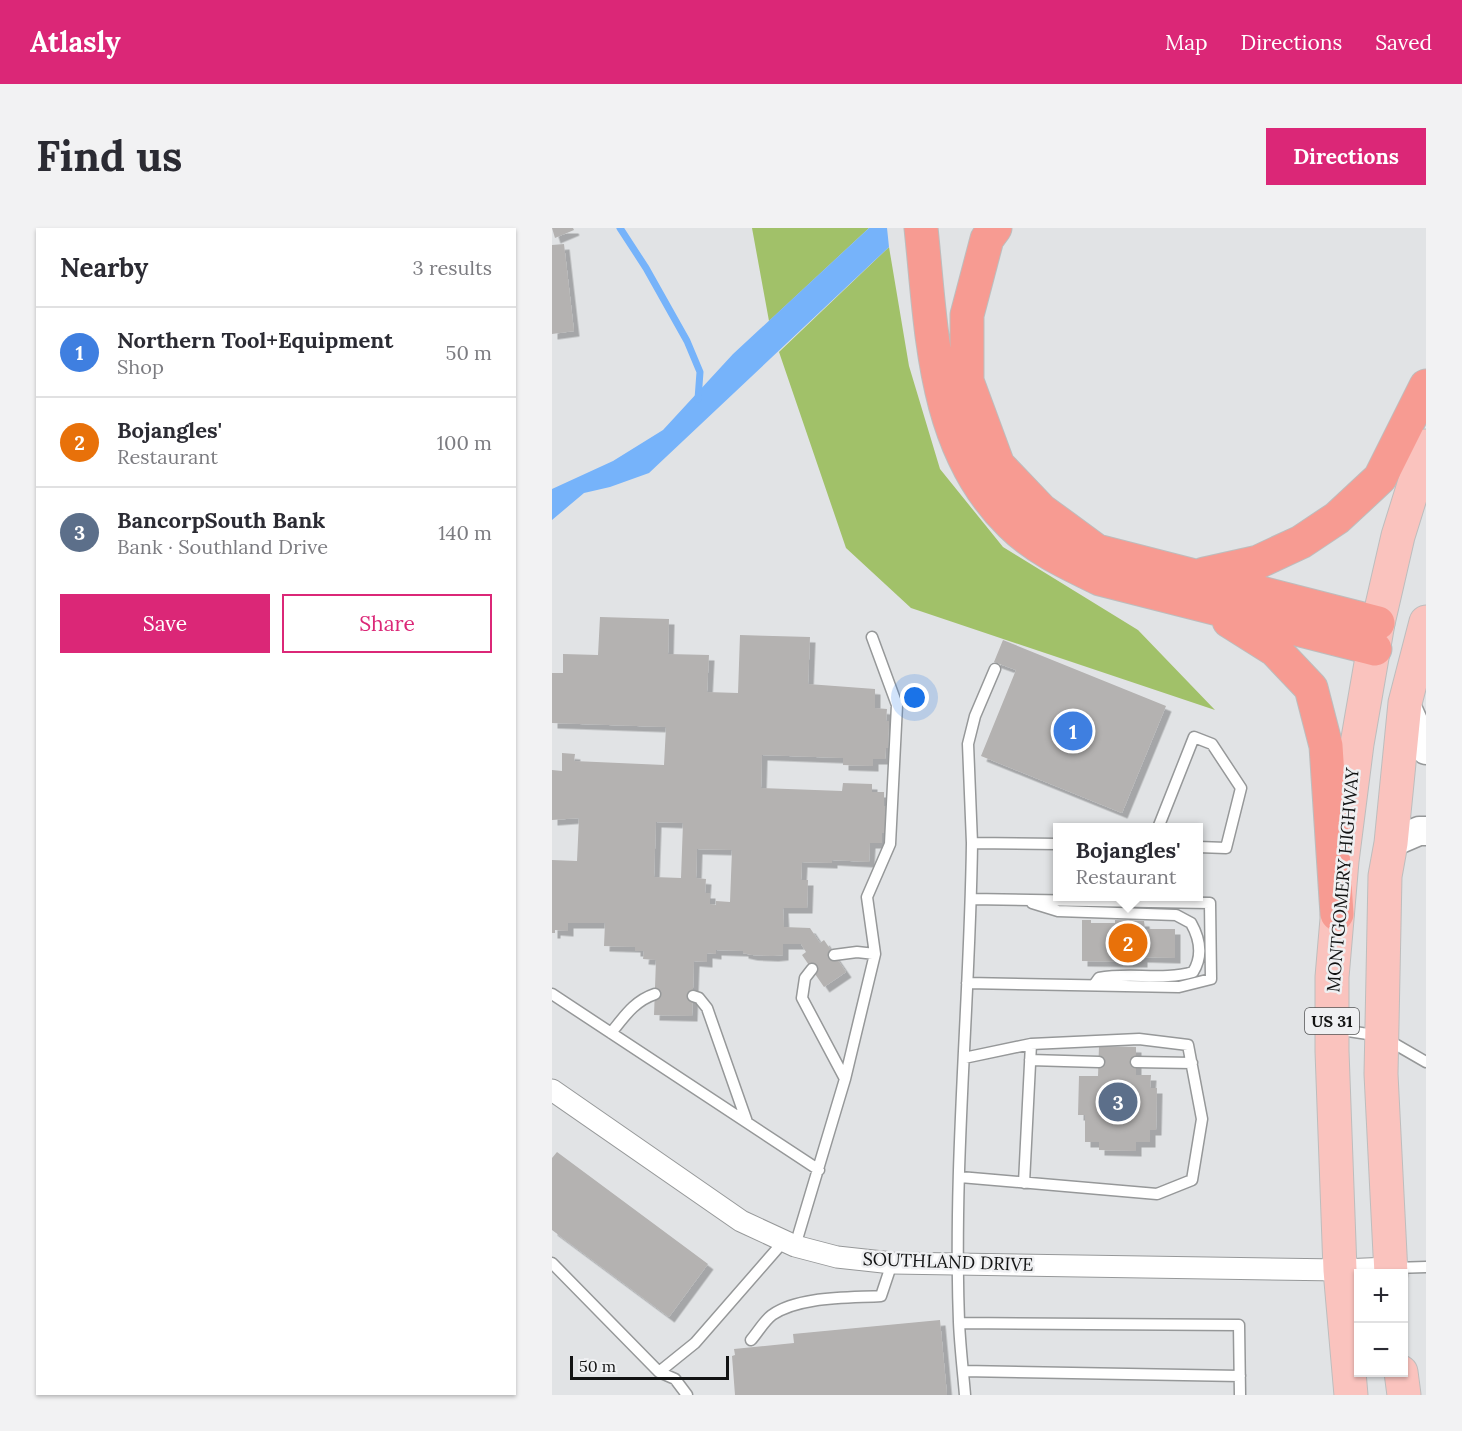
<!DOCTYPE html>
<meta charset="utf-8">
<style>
body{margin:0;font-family:Lora,serif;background:#f2f2f3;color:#2b2b33}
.controls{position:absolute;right:18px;bottom:18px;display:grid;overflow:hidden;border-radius:0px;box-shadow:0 2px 4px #0004}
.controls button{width:54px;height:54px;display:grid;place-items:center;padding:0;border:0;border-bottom:2px solid #e1e1e2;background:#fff;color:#2b2b33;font:30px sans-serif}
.scale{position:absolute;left:18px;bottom:15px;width:159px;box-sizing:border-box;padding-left:6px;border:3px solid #121313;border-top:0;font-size:16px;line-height:21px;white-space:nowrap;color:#121313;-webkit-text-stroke:4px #eff0f2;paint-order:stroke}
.you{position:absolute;left:363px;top:470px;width:21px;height:21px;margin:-15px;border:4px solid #fff;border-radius:50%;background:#1a73e8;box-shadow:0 0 0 9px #1a73e833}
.badge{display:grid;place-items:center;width:39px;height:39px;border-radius:50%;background:#db2777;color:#fff;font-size:20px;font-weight:700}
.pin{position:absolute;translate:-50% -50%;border:3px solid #fff;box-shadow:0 2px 6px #0006}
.popup{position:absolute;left:501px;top:595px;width:150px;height:78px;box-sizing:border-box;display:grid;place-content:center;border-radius:0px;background:#fff;filter:drop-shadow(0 2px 4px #0005);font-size:20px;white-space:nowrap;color:#7c7c81}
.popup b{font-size:22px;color:#2b2b33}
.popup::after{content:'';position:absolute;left:50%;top:100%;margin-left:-12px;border:12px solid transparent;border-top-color:#fff}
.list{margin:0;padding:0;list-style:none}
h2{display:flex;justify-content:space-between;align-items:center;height:78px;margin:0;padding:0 24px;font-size:26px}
h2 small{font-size:20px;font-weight:400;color:#7c7c81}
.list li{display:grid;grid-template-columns:39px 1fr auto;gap:18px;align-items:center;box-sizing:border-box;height:90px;padding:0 24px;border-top:2px solid #e1e1e2}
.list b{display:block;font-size:22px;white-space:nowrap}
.list p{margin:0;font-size:20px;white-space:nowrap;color:#7c7c81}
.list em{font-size:20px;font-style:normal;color:#7c7c81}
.actions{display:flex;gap:12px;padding:18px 24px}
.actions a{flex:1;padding:14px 0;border:2px solid #db2777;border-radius:0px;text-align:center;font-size:21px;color:#db2777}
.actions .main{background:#db2777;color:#fff}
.map{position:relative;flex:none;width:874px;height:1167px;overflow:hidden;border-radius:0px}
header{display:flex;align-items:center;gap:36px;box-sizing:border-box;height:84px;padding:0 30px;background:#db2777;color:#fff}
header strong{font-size:28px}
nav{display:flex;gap:33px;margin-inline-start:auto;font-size:21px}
.intro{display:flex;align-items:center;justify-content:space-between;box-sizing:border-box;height:144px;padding:0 36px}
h1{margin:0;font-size:42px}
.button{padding:15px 27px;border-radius:0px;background:#db2777;color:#fff;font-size:21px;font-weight:700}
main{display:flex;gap:36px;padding:0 36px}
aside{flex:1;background:#fff;border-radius:0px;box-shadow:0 2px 4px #0004}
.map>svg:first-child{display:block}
</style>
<header>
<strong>Atlasly</strong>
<nav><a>Map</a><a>Directions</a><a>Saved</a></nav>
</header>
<div class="intro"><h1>Find us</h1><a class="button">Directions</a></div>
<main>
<aside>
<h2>Nearby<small>3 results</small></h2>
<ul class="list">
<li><span class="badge" style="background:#3f7fe0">1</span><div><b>Northern Tool+Equipment</b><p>Shop</p></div><em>50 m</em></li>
<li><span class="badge" style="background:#e8710a">2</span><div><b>Bojangles'</b><p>Restaurant</p></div><em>100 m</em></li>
<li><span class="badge" style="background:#5c6f8a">3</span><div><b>BancorpSouth Bank</b><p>Bank · Southland Drive</p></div><em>140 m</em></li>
</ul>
<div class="actions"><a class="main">Save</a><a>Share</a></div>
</aside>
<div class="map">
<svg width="874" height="1167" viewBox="0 0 874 1167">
<defs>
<filter id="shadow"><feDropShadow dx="5.5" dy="5.5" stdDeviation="0" flood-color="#0004"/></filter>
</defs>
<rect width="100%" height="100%" fill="#e1e3e5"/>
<path fill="#a1c169" d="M200,0H317L217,93Z
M337,19L357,138L388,241L451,319L586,402L663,482L359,380L294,320L227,124Z"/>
<path fill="#76b3fa" d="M317,0H335L337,19L97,245L58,259L32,265L0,292V261L61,233L111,202L181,126Z"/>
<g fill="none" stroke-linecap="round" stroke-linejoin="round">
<path stroke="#76b3fa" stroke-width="7" d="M68,0L94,40L135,113L148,144L146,171"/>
</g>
<path fill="#b4b2b1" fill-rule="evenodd" filter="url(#shadow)" d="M0,0H21L22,2L3,10Z
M12,16L22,103L0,106V17Z
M48,389L117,391L116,426L157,427L155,464L186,465L188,407L258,409L256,456L323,461V480L335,481L334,493H337L336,520H334L333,531H321V538L291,537V530L210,527L209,560L290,563L291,555L320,556V564H332V578H334L333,605H330V615H318L317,634L280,632V635L250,634L249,652H256L255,680H231L232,699L258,700L268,715L272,712L294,744L272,759L250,727L254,724L249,716H231V727L221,728L200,727L191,725V723L164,722V726L155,725V734L142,733L140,788L102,787L104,732L91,731L92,723H83V719L52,718L53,695H16V703L3,702V705H0V632L25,633L27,590L0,592V542L10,543V525L23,526L22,533L112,537L114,499L0,495V445H11V426L46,427ZM104,594L131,595L129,650L102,649ZM145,621L180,622L178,674L164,673V677L158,676V665H153L154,651L144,650Z
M451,412L614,478L570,585L429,528L464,442L442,434Z
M530,692H539V695H563V692L592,693L593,701H623V730L590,729V734L530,733Z
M547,818L584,819V847H599L598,860H605L604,902H598V914H584V923L547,922V914H533V887H526L527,848H546Z
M5,924L156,1036L117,1089L0,1002V930Z
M388,1092L395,1167H183L180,1128L183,1127L182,1121L242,1115L241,1106Z"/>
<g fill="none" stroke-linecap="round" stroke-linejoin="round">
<g stroke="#969899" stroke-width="13">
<path id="lane" d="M606,600L642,509L660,516L689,560L674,620L646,619
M420,615L416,516L423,488L443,441
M480,675L506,683L624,687L639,695C648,711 651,728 641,744C611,753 578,744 547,750L542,757
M282,727L305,724L323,726
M260,741L253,750L250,770L293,851
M415,755L627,759L659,751L658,675L419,671
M0,766L267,942
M141,768L147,770L155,780L195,894
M783,801L829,808L874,834
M59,805C72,789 82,773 103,766
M478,832L547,834
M584,834L640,835
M408,949L605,966L640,952L650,891L636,817L587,811L479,816L412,830
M472,955L479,816
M243,1018L293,851L323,726L315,669L338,616L345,477L320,409
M0,1035L107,1144L143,1115L232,1013
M842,1040L874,1039
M408,1095L687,1097L688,1167
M199,1112C206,1104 212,1093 220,1087C247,1068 297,1070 329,1068L340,1035
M411,1143L688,1148
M107,1144L123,1151L135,1167
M413,1167C411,1143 408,1118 407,1094C401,934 418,774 420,615L506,616"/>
</g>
<g stroke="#969899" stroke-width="23">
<path id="street" d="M0,862L189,993L243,1018L285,1029L340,1035L788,1042L839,1040"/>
</g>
<g stroke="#969899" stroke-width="31">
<path id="secondary" d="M853,475L874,522
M839,615L867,603H874"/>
</g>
<g stroke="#bdbdbd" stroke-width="35">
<path id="primary" d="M839,1046L829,846L833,648L839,615L853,475L874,394
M849,1144L852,1167
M799,1167L788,1042L780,823V749L790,633L805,516L826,395L846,308L874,218"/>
</g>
<g stroke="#bdbdbd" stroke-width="35">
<path id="highway" d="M369,0C380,102 380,219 459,296C484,321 517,336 548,351L823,421
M443,0L435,11L415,87V153L446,237L489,282L545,323L826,395
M652,346L706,334L749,314L785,290L828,250L874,158
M677,393L723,422L759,460L774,518L785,686"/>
</g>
<use href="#lane" stroke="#fff" stroke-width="10"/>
<use href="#street" stroke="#fff" stroke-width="21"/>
<use href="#secondary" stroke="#fff" stroke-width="28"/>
<use href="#primary" stroke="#fac3be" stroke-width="33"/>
<use href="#highway" stroke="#f79b92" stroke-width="33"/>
</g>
<g text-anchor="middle" stroke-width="5" stroke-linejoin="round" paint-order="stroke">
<rect fill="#eff0f2" stroke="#545556" stroke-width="1.5" x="753" y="780" width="54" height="26" rx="4.5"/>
<g font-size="16" font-weight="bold" fill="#121313">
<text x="780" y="799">US 31</text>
</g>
<g font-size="18" fill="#121313" stroke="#eff0f2">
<text transform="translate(791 652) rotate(-85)" y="6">MONTGOMERY HIGHWAY</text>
<text transform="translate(396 1034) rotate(2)" y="6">SOUTHLAND DRIVE</text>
</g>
</g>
</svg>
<div class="controls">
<button>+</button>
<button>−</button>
</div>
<div class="scale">50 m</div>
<div class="you"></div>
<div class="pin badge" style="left:521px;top:503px;background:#3f7fe0">1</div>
<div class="pin badge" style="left:576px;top:715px;background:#e8710a">2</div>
<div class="popup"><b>Bojangles'</b>Restaurant</div>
<div class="pin badge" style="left:566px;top:874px;background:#5c6f8a">3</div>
</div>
</main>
